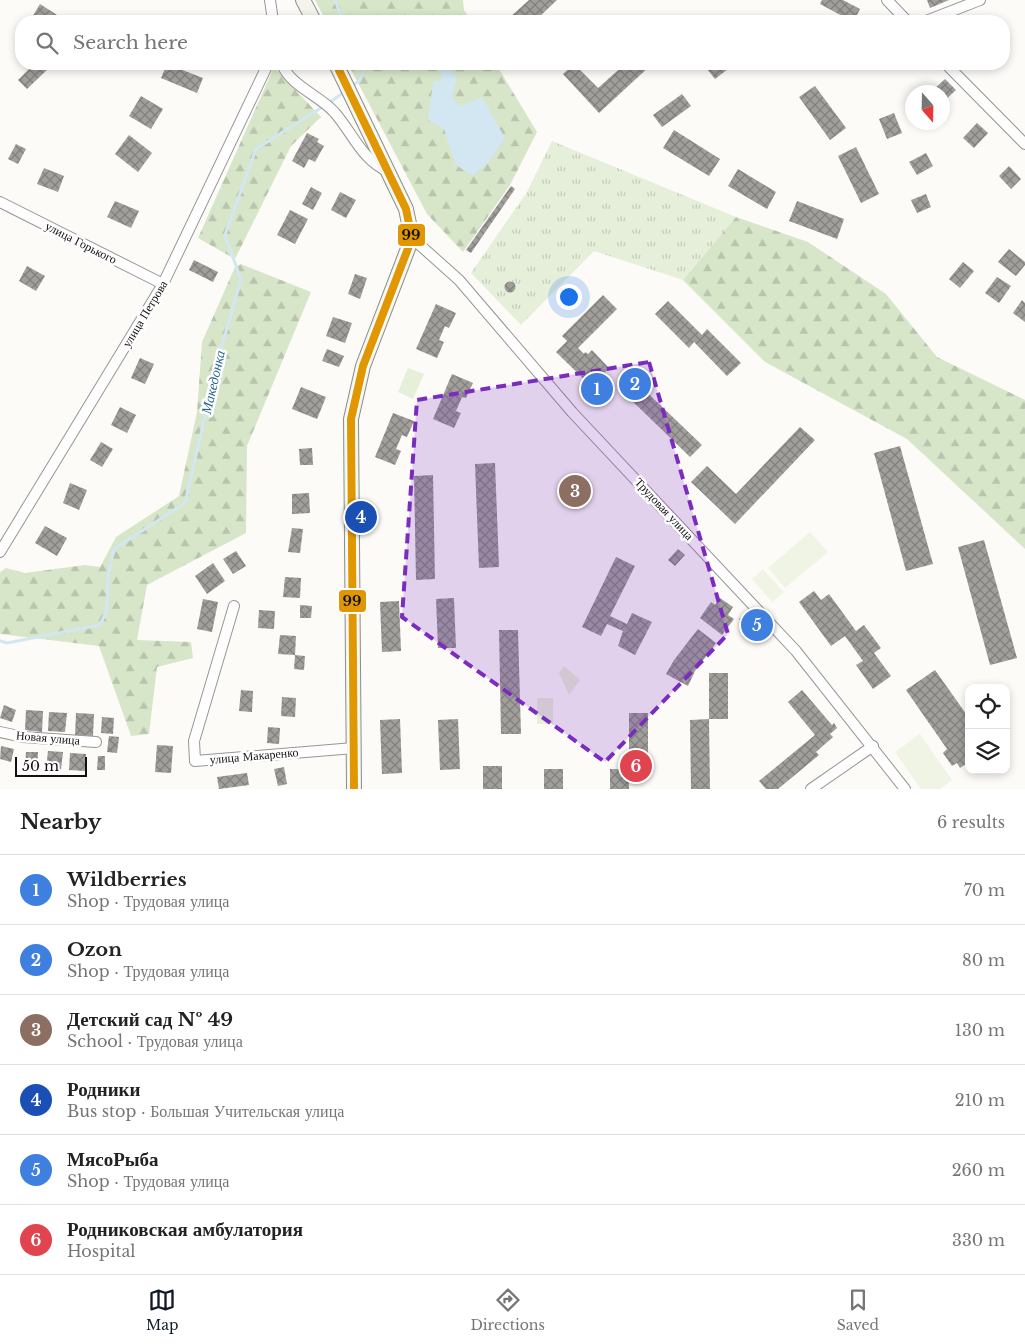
<!DOCTYPE html>
<meta charset="utf-8">
<style>
body{margin:0;font-family:"Libre Baskerville",serif;background:#f6f6f6;color:#222}
.controls{position:absolute;right:15px;bottom:15px;display:grid;overflow:hidden;border-radius:10px;box-shadow:0 2px 8px #0003}
.controls button{width:45px;height:45px;display:grid;place-items:center;padding:0;border:0;border-bottom:1px solid #e0e0e0;background:#fff;color:#222;font:25px sans-serif}
.compass{position:absolute;left:905px;top:85px;width:45px;height:45px;border-radius:50%;background:#fff;box-shadow:0 2px 8px #0003;rotate:160deg}
.scale{position:absolute;left:15px;bottom:12px;width:72px;box-sizing:border-box;padding-left:5px;border:2px solid #111;border-top:0;font-size:14px;line-height:18px;white-space:nowrap;color:#111;-webkit-text-stroke:4px #fff;paint-order:stroke}
.you{position:absolute;left:568px;top:296px;width:18px;height:18px;margin:-12px;border:4px solid #fff;border-radius:50%;background:#1a73e8;box-shadow:0 0 0 8px #1a73e833}
.badge{display:grid;place-items:center;width:32px;height:32px;border-radius:50%;background:#111827;color:#fff;font-size:16px;font-weight:700}
.pin{position:absolute;translate:-50% -50%;border:2px solid #fff;box-shadow:0 1px 5px #0006}
.list{margin:0;padding:0;list-style:none}
h2{display:flex;justify-content:space-between;align-items:center;height:65px;margin:0;padding:0 20px;font-size:21px}
h2 small{font-size:16px;font-weight:400;color:#767676}
.list li{display:grid;grid-template-columns:32px 1fr auto;gap:15px;align-items:center;box-sizing:border-box;height:70px;padding:0 20px;border-top:1px solid #e0e0e0}
.list b{display:block;font-size:19px;white-space:nowrap}
.list p{margin:0;font-size:16px;white-space:nowrap;color:#767676}
.list em{font-size:16px;font-style:normal;color:#767676}
.icon{flex:none;width:28px;height:28px;fill:none;stroke:currentColor;stroke-width:2;stroke-linecap:round;stroke-linejoin:round}
.map{position:relative;flex:none;width:1025px;height:789px;overflow:hidden}
.search{position:absolute;background:#fff;box-shadow:0 2px 8px #0003;left:15px;right:15px;top:15px;height:55px;display:flex;align-items:center;gap:12px;box-sizing:border-box;padding:0 18px;border-radius:20px;color:#767676;font-size:19px}
.sheet{height:485px;background:#fff}
nav{display:flex;justify-content:space-around;align-items:center;box-sizing:border-box;height:70px;border-top:1px solid #e0e0e0;background:#fff;font-size:14px;color:#767676}
nav a{display:grid;justify-items:center;gap:2px}
nav .on{color:#111827}
.map>svg:first-child{display:block}
</style>
<div class="map">
<svg width="1025" height="789" viewBox="0 0 1025 789">
<defs>
<pattern id="grass-tufts" width="24" height="20" patternUnits="userSpaceOnUse" patternTransform="scale(1.25)"><rect width="24" height="20" fill="#e6efda"/><path d="M3 7l-1-3M5 7V3M7 7l1-3M15 17l-1-3M17 17v-4M19 17l1-3" fill="none" stroke="#c4ccba"/></pattern>
<pattern id="forest-firs" width="22" height="20" patternUnits="userSpaceOnUse" patternTransform="scale(1.25)"><rect width="22" height="20" fill="#d7e6c9"/><path d="M5 1l3.5 6h-7zM16 11l3.5 6h-7z" fill="#b8c4ac"/></pattern>
<pattern id="building-cross-hatch" width="8" height="8" patternUnits="userSpaceOnUse" patternTransform="scale(1.25)"><rect width="8" height="8" fill="#a09f9c"/><path d="M0 0l8 8M0 8l8-8" fill="none" stroke="#81807e"/></pattern>
</defs>
<rect width="100%" height="100%" fill="#fcfbf8"/>
<path fill="url(#grass-tufts)" d="M552,141L736,217L683,280L594,251L521,325L471,273L527,192Z"/>
<path fill="url(#forest-firs)" d="M315,0H463L464,10L471,21H326Z
M348,64H496L537,132L510,185L463,252L427,214Z
M274,67L321,117L291,146L235,259L198,238Z
M736,217L808,242L886,294L937,357L1025,400V549L907,439L765,362L683,280Z
M241,264L311,292L247,446L246,533L147,585L137,640L191,642L193,658L157,667L149,734L131,736L99,646L0,634V572L6,568L25,573L85,565L100,567L116,537L179,496L197,412L202,342L235,267Z"/>
<path fill="#e6efda" d="M408,368L424,374L413,399L398,392Z
M564,666L580,680L569,695L559,673Z
M537,698H553V724H537Z"/>
<path fill="#eff4e4" d="M810,532L828,552L785,588L768,568Z
M763,569L784,592L772,602L752,579Z
M920,734L952,780L940,789H921L895,752Z"/>
<path fill="#d2e7f2" d="M438,64H448L457,78L452,97L460,106L482,97L505,138L489,162L472,176L456,165L444,129L428,120L433,82L442,81Z"/>
<g fill="none" stroke-linecap="round" stroke-linejoin="round">
<path stroke="#d2e7f2" stroke-width="3" d="M335,0L343,21
M351,87L360,80L365,68L362,64
M329,103L344,92
M0,641L7,643L100,625L107,610L108,577L114,549L185,503L220,352L241,280L225,235L256,149L324,106"/>
</g>
<path fill="url(#building-cross-hatch)" d="M529,0H557L537,19L539,21H514L510,17Z
M822,0H843L860,9L854,21H845L846,18L820,4Z
M927,0H949L930,8Z
M40,4L57,15L52,21H35L31,19Z
M34,64H46L50,67L27,89L18,80Z
M167,64L203,78L197,93L161,78Z
M574,64L598,88L625,64H648L650,66L599,113L563,74Z
M703,64H725L728,69L715,79Z
M945,79L956,90L942,103V92H931Z
M815,86L846,128L830,140L799,97Z
M682,94L691,106L662,127L653,115Z
M141,96L163,109L151,129L129,116Z
M894,113L902,133L887,139L879,119Z
M977,123L988,133L974,148L963,138Z
M674,130L720,159L709,176L663,148Z
M307,133L319,139L317,142L324,146L315,162L309,159L304,168L292,161Z
M129,135L152,153L138,172L115,154Z
M16,144L26,149L18,164L8,159Z
M856,147L879,194L861,203L838,156Z
M926,153L933,166L917,175L909,162Z
M1009,166L1021,179L1011,189L999,176Z
M44,168L64,176L58,192L37,184Z
M738,169L776,192L767,209L728,186Z
M511,186L515,189L471,253L466,250Z
M311,187L322,193L313,210L302,204Z
M340,192L356,200L346,218L331,210Z
M926,194L931,207L917,213L911,200Z
M115,201L139,211L131,228L107,217Z
M797,201L844,219L837,239L789,221Z
M290,210L308,219L295,244L277,235Z
M1009,249L1025,262V265L1016,276L998,262Z
M194,260L218,272L213,282L189,270Z
M963,262L974,271L960,288L949,279Z
M27,266L45,276L36,291L19,281Z
M355,274L367,278L360,299L348,294Z
M997,277L1011,286L999,303L985,293Z
M504.5 287a5.5 5.5 0 1 1 11 0a5.5 5.5 0 1 1-11 0Z
M603,295L617,309L578,348L584,354L585,352L588,354L592,350L609,368L602,376L608,382L597,392L556,352L567,341L562,336Z
M1022,300L1025,303V322L1013,313Z
M668,301L702,335L707,329L741,363L727,376L694,342L689,348L655,314Z
M436,304L456,313L449,328L445,326L439,340L444,342L437,358L416,349Z
M333,317L352,323L345,343L326,336Z
M327,349L344,356L339,367L322,361Z
M140,358L154,364L145,384L131,378Z
M452,374L473,383L466,398L462,397L456,411L461,413L454,428L433,419Z
M634,380L702,445L690,457L623,392Z
M301,387L326,397L317,419L292,409Z
M120,407L136,415L127,433L111,425Z
M393,413L414,421L407,437L402,435L396,449L401,451L395,465L375,457Z
M800,427L815,440L735,524L691,482L707,466L736,494Z
M101,442L113,449L102,467L90,460Z
M900,446L933,564L906,571L874,453Z
M312,448L313,465H300L299,449Z
M495,463L499,567L479,568L475,464Z
M433,475L435,579L416,580L414,476Z
M70,483L87,490L79,510L63,503Z
M309,493L310,513L292,514V494Z
M45,526L67,538L57,556L35,543Z
M292,528L303,529L300,553L288,552Z
M984,540L1017,658L990,665L958,547Z
M678,549L685,555L675,566L668,560Z
M236,551L246,566L233,574L223,559Z
M616,557L635,566L610,616L627,624L632,613L652,622L635,655L618,646L623,631L607,624L601,636L582,627Z
M213,563L225,581L207,594L195,576Z
M285,577L301,578L300,598L283,597Z
M814,591L821,600L829,594L856,631L864,625L881,648L874,653L891,676L873,689L856,665L863,661L845,636L831,646L799,602Z
M454,598L456,648H438L436,599Z
M720,598L733,607L728,615L734,619L722,635L700,618L711,602L715,605Z
M203,599L218,602L212,632L197,629Z
M399,601L401,651L382,652L380,602Z
M300,605L312,606L311,618H300Z
M259,610L275,611L274,629L258,628Z
M746,612L763,631L756,638L739,619Z
M698,629L716,643L695,671L688,686L666,674L674,660Z
M499,630H518L521,734H501Z
M280,635L296,636L295,655L278,654Z
M295,655L305,656L304,670L294,669Z
M935,670L969,718V762L960,768L957,763L952,766L943,753L947,749L906,690Z
M709,673H728V719H709Z
M241,690L253,691L252,712L239,711Z
M802,690L832,725L834,723L837,728L830,734L833,737L816,752L819,755L778,789H766L759,781L815,735L788,702Z
M282,697L296,698L295,717L281,716Z
M4,705L16,710L12,722L0,718Z
M26,710L43,711L42,732L25,730Z
M49,712L67,713L65,732L48,731Z
M76,713L94,714L93,736L75,735Z
M629,713H648V769H629Z
M102,717L114,718L113,734L101,733Z
M400,719L402,773L382,774L380,720Z
M458,719L460,769L440,770L438,720Z
M709,719L710,789H691L690,720Z
M268,727L280,728L279,744L267,743Z
M109,736L119,737L117,753L107,752Z
M157,745L173,746L171,773L155,772Z
M1,746L14,749L11,762L0,759Z
M48,751L63,752L61,770L46,769Z
M26,752H38L37,770H25Z
M70,753L86,754L85,771L69,770Z
M98,756H105V770H97Z
M483,766H502V789H483Z
M284,767L287,784L278,786L274,769Z
M544,769H563V789H544Z
M610,769H629V789H610Z
M247,773L249,785L219,789L217,777Z"/>
<g fill="none" stroke-linecap="round" stroke-linejoin="round">
<g stroke="#979695" stroke-width="12">
<path id="street" d="M270,0L273,21
M887,0L907,21
M926,21L980,0
M282,64C290,86 321,96 335,113C354,135 361,159 389,172
M946,64L1025,144
M0,202L163,284
M412,238L459,280L572,412L796,651L905,789
M0,552L163,284L268,64
M234,606L194,741L195,761L354,748
M0,732L23,737L96,742
M811,789L873,746"/>
</g>
<g stroke="#8d8d8c" stroke-width="16">
<path id="secondary" d="M303,0L314,21
M336,64L406,209L412,238L363,366L351,419L354,789"/>
</g>
<use href="#street" stroke="#fffefe" stroke-width="10"/>
<use href="#secondary" stroke="#f4f4ed" stroke-width="14"/>
<g stroke="#fff" stroke-width="11">
<path id="bus-1" d="M336,64L406,209L412,238L363,366L351,419L354,789"/>
</g>
<use href="#bus-1" stroke="#e09702" stroke-width="8"/>
</g>
<path fill="#7b2cbf" fill-opacity="0.2" stroke="#7b2cbf" stroke-width="4" stroke-dasharray="10 6" stroke-linejoin="round" d="M649,362L728,634L605,762L402,617L417,400Z"/>
<g text-anchor="middle" stroke-width="5" stroke-linejoin="round" paint-order="stroke">
<g font-size="12" fill="#111" stroke="#fff">
<text transform="translate(81 243) rotate(27)" y="4">улица Горького</text>
<text transform="translate(145 314) rotate(-59)" y="4">улица Петрова</text>
<text transform="translate(664 509) rotate(47)" y="4">Трудовая улица</text>
<text transform="translate(48 738) rotate(5)" y="4">Новая улица</text>
<text transform="translate(254 756) rotate(-5)" y="4">улица Макаренко</text>
</g>
<g font-size="14" font-style="italic" fill="#276595" stroke="#fff">
<text transform="translate(213 382) rotate(-77)" y="5">Македонка</text>
</g>
</g>
<g stroke="#fff" stroke-width="2">
<rect x="397" y="223" width="29" height="24" rx="5" fill="#e09702"/>
<rect x="338" y="589" width="29" height="24" rx="5" fill="#e09702"/>
</g>
<g font-size="14" text-anchor="middle" font-weight="bold" fill="#111">
<text x="411" y="240">99</text>
<text x="352" y="606">99</text>
</g>
</svg>
<div class="controls">
<button><svg class="icon" aria-label="locate" viewBox="0 0 24 24"><circle cx="12" cy="12" r="6"/><path d="M12 2v4M12 18v4M2 12h4M18 12h4"/></svg></button>
<button><svg class="icon" aria-label="layers" viewBox="0 0 24 24"><path d="M12 4l9 5-9 5-9-5zM3 14l9 5 9-5"/></svg></button>
</div>
<svg class="compass" viewBox="-18 -18 36 36"><path d="M0-13l5 13h-10z" fill="#e53935"/><path d="M0 13l5-13h-10z" fill="#767676"/></svg>
<div class="scale">50 m</div>
<div class="you"></div>
<div class="pin badge" style="left:597px;top:389px;background:#3f7fe0">1</div>
<div class="pin badge" style="left:635px;top:384px;background:#3f7fe0">2</div>
<div class="pin badge" style="left:575px;top:491px;background:#8d6e63">3</div>
<div class="pin badge" style="left:361px;top:517px;background:#1a4fb4">4</div>
<div class="pin badge" style="left:757px;top:625px;background:#3f7fe0">5</div>
<div class="pin badge" style="left:636px;top:766px;background:#e0444e">6</div>
<div class="search"><svg class="icon" aria-label="search" viewBox="0 0 24 24"><circle cx="10" cy="10" r="6"/><path d="M15 15l6 6"/></svg>Search here</div>
</div>
<section class="sheet">
<h2>Nearby<small>6 results</small></h2>
<ul class="list">
<li><span class="badge" style="background:#3f7fe0">1</span><div><b>Wildberries</b><p>Shop · Трудовая улица</p></div><em>70 m</em></li>
<li><span class="badge" style="background:#3f7fe0">2</span><div><b>Ozon</b><p>Shop · Трудовая улица</p></div><em>80 m</em></li>
<li><span class="badge" style="background:#8d6e63">3</span><div><b>Детский сад № 49</b><p>School · Трудовая улица</p></div><em>130 m</em></li>
<li><span class="badge" style="background:#1a4fb4">4</span><div><b>Родники</b><p>Bus stop · Большая Учительская улица</p></div><em>210 m</em></li>
<li><span class="badge" style="background:#3f7fe0">5</span><div><b>МясоРыба</b><p>Shop · Трудовая улица</p></div><em>260 m</em></li>
<li><span class="badge" style="background:#e0444e">6</span><div><b>Родниковская амбулатория</b><p>Hospital</p></div><em>330 m</em></li>
</ul>
</section>
<nav>
<a class="on"><svg class="icon" aria-label="map" viewBox="0 0 24 24"><path d="M3 6l6-2 6 2 6-2v14l-6 2-6-2-6 2zM9 4v14M15 6v14"/></svg>Map</a>
<a><svg class="icon" aria-label="directions" viewBox="0 0 24 24"><path d="M12 3l9 9-9 9-9-9zM9 14v-3h6M13 9l2 2-2 2"/></svg>Directions</a>
<a><svg class="icon" aria-label="saved" viewBox="0 0 24 24"><path d="M7 4h10v16l-5-4-5 4z"/></svg>Saved</a>
</nav>
